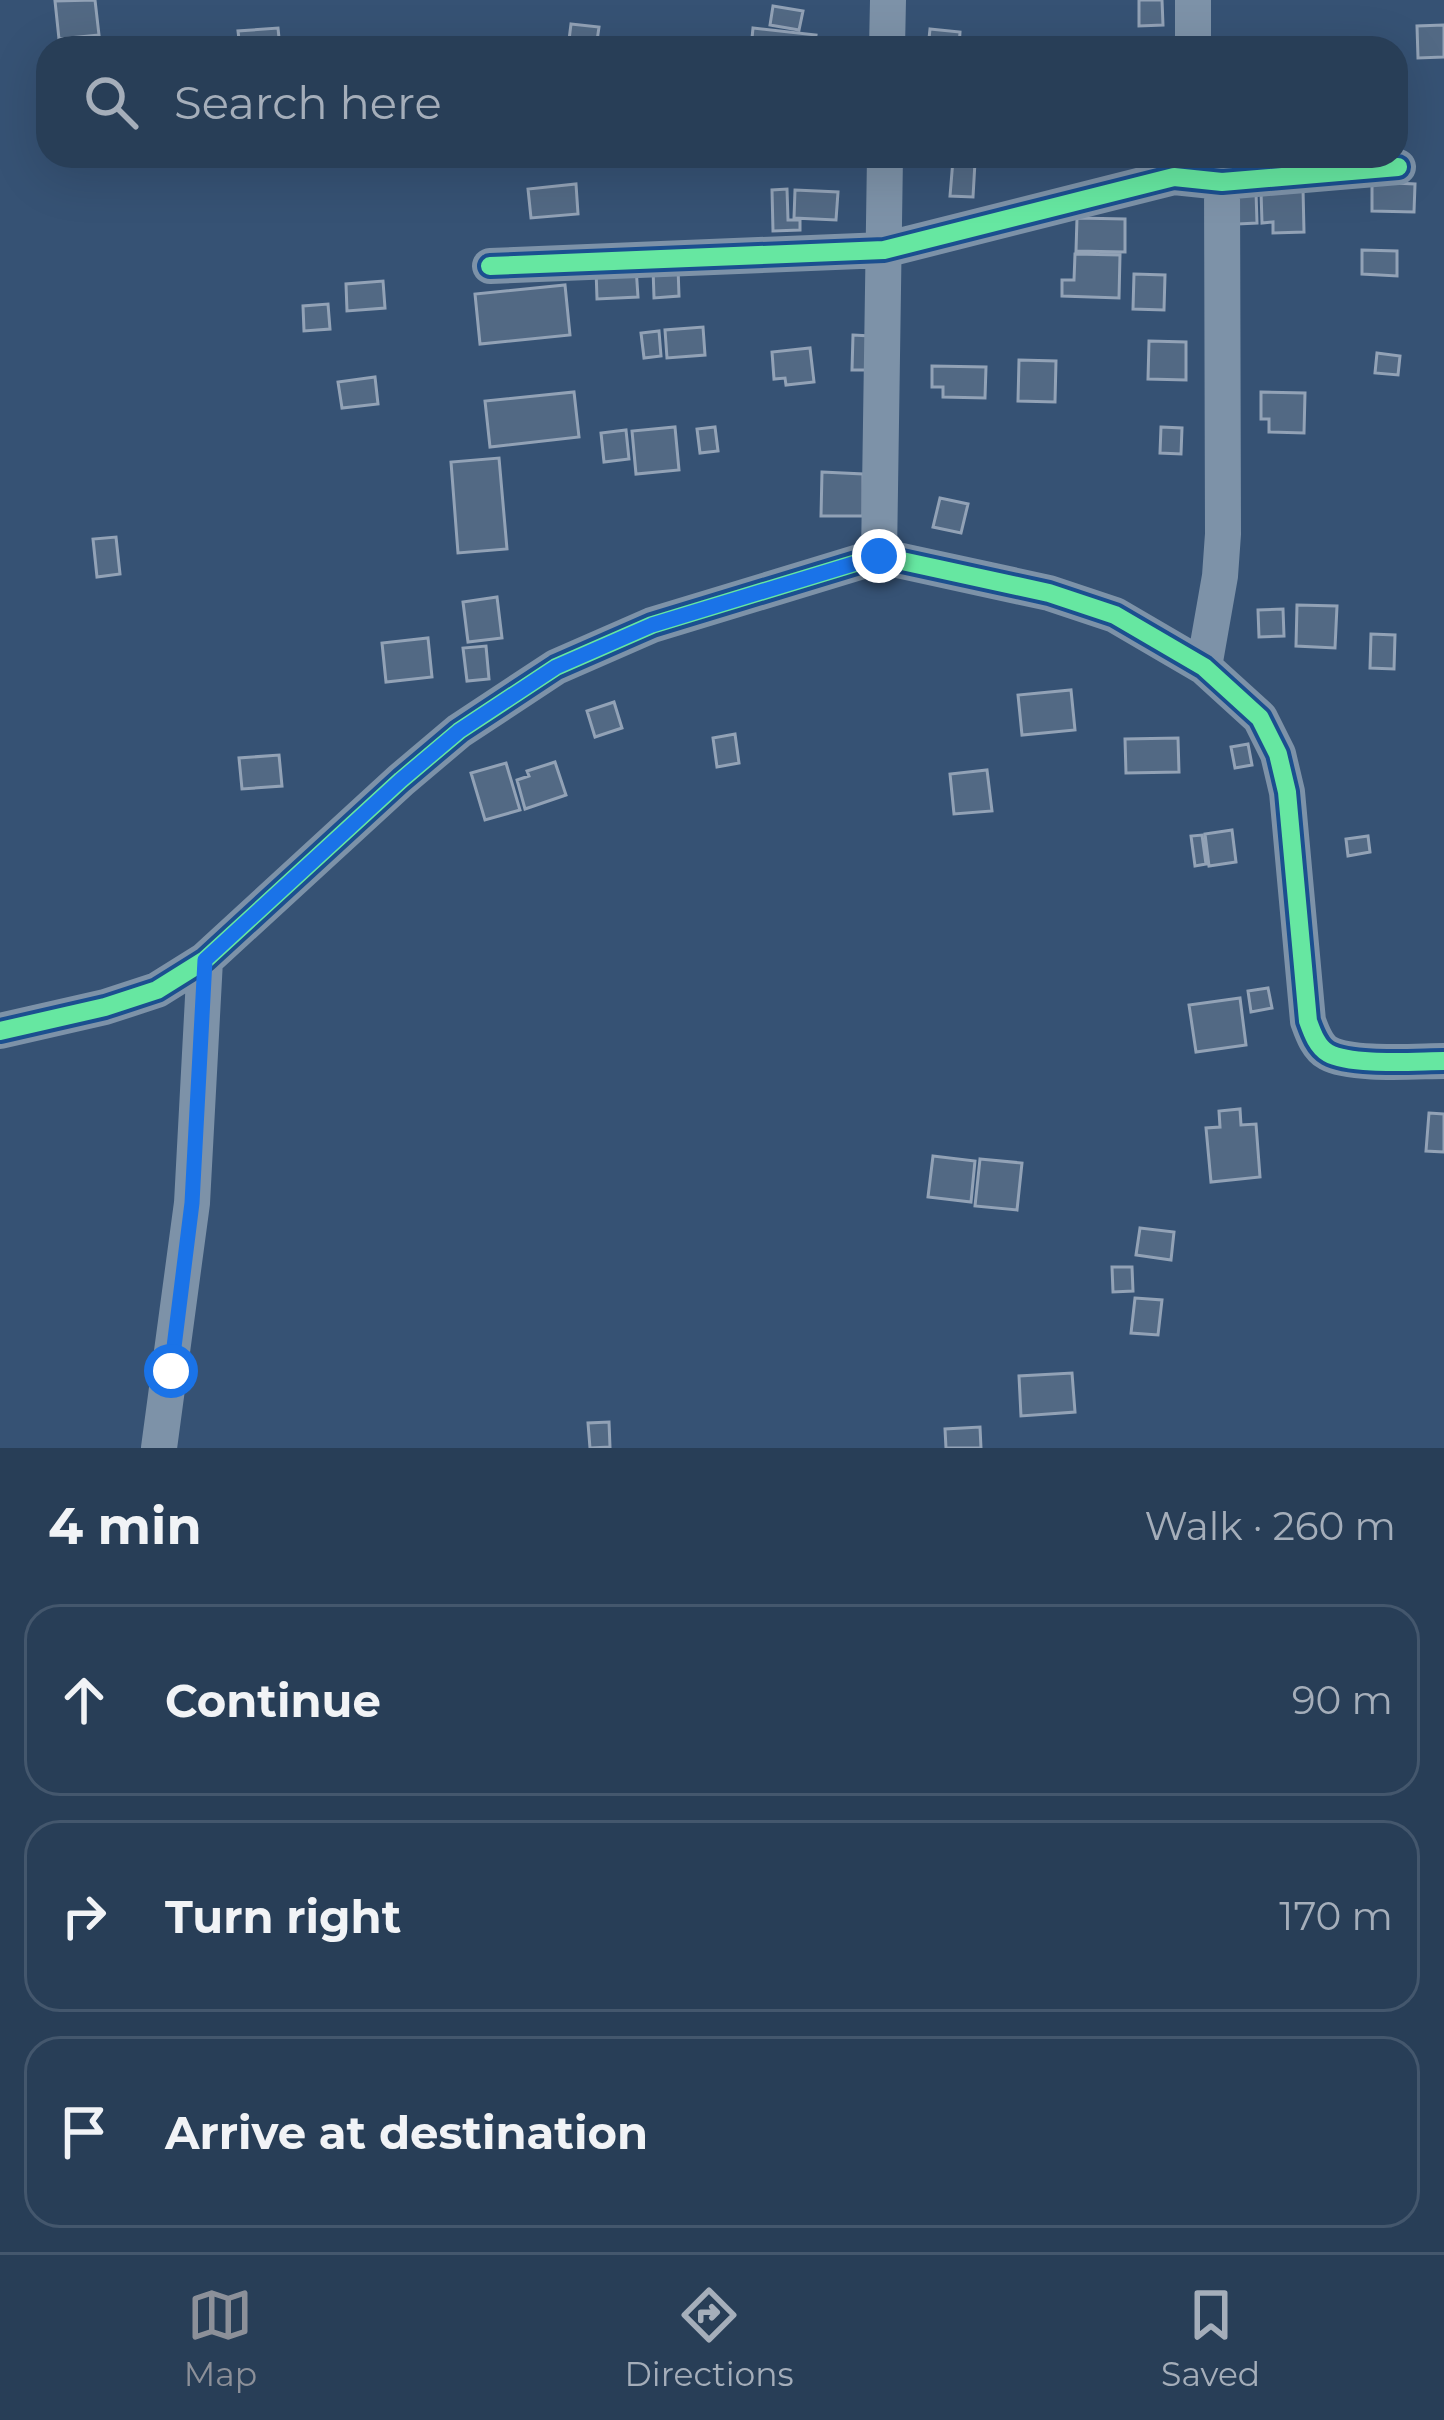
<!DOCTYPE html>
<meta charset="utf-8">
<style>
body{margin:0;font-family:Montserrat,sans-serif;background:#30455d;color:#f1f3f6}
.stop{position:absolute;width:36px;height:36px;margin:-27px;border:9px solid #1a73e8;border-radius:50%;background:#fff}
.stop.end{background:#1a73e8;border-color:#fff;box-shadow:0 3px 12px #0008}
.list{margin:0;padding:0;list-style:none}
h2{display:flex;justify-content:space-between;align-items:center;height:156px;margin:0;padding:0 48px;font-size:51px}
h2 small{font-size:39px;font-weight:400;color:#a5aeba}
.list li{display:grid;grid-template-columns:78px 1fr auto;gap:36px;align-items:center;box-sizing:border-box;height:192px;margin:0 24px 24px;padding:0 24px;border:3px solid #44576d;border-radius:36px}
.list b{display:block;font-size:45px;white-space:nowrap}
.list em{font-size:39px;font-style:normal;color:#a5aeba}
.icon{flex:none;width:66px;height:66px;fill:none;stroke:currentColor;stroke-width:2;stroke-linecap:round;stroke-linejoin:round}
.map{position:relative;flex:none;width:1444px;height:1448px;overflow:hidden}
.search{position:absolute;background:#283e57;box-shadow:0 12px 48px #0002;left:36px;right:36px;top:36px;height:132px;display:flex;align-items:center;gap:30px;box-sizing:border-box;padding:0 42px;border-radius:36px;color:#a5aeba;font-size:45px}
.sheet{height:804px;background:#283e57}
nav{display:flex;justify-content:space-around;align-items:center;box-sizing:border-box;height:168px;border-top:3px solid #44576d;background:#283e57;font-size:33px;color:#a5aeba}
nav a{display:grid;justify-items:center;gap:6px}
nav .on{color:#8c9099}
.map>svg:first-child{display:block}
</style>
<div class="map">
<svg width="1444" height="1448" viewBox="0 0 1444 1448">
<rect width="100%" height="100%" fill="#365274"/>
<path fill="#526984" stroke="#92a2b6" stroke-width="3" d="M95,0L99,35L59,39L55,1Z
M1139,0H1162L1163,25L1139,26Z
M773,6L803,11L799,30L770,25Z
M571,24L599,27L596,48H568Z
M1444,25V57L1418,58L1417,26Z
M278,28L280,48H240L238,31Z
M753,28L816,35L814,48H751Z
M930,29L960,32L959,48H928Z
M1318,40V48H1278V41Z
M678,44H721V48H678Z
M953,160L975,162L973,197L950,196Z
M1372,182L1415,184L1414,212L1372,211Z
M576,184L578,214L531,218L528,189Z
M787,189L788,220H800V230L773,231L772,190Z
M1303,189L1304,232L1273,233V222L1262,223L1261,191Z
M795,190L838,192L836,220L794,218Z
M1256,192L1257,223L1238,224L1237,193Z
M1077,218L1125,219V252L1076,251Z
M1362,250L1397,251V276L1362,274Z
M1075,254L1120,255L1119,298L1062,296V280H1074Z
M636,267L638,297L597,299L596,269Z
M678,267L679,296L654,298L653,268Z
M1134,274L1165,275L1164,310L1133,309Z
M383,281L385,308L347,311L346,284Z
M565,285L570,335L480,344L475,294Z
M328,304L330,329L304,331L303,306Z
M703,327L705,355L667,358L665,330Z
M659,331L661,356L644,358L641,333Z
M853,335L870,336V370H852Z
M1149,341L1186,342V380L1148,379Z
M810,348L814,382L786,385L785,378L774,379L772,352Z
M1377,353L1400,356L1398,375L1375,373Z
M1019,360L1056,361L1055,402L1018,401Z
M932,366L986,367L985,398L943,397V387H932Z
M375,377L378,404L342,408L338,382Z
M574,392L579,437L490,447L485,401Z
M1261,392L1305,393L1304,433L1269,432V419H1261Z
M675,427L679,470L636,474L632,431Z
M715,427L718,451L700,453L697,429Z
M1161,427L1182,428L1181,454L1160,453Z
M626,430L629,459L604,462L601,433Z
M499,458L507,549L458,553L451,462Z
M822,472L863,474V516H821Z
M940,498L968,504L961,533L933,527Z
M116,537L120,574L97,577L93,539Z
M497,597L502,638L468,642L463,602Z
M1297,605L1337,606L1335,648L1296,646Z
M1283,609L1284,636L1259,637L1258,610Z
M1371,634L1395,635L1394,669L1370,668Z
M428,638L432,677L386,682L382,643Z
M486,646L489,679L467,681L463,648Z
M1071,690L1075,730L1022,735L1018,695Z
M614,702L622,728L595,737L587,711Z
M735,734L739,763L717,767L713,738Z
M1178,738L1179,772L1126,773L1125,739Z
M1248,744L1252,765L1235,768L1231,747Z
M279,755L282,786L242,789L239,758Z
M555,762L566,795L525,809L517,780L529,776L527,771Z
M506,763L520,810L485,820L471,773Z
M987,770L992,811L954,814L950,774Z
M1232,830L1236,862L1209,866L1205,834Z
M1202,835L1206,864L1195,866L1191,836Z
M1368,836L1370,852L1348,856L1346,839Z
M1268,988L1272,1008L1251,1012L1248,991Z
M1240,998L1246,1045L1196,1052L1189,1005Z
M1240,1109L1241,1125L1256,1124L1260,1177L1211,1182L1206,1128L1220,1127L1219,1111Z
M1429,1113L1444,1114V1152L1426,1151Z
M933,1156L975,1161L971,1202L928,1197Z
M980,1159L1022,1163L1017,1210L975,1206Z
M1140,1228L1174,1232L1171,1260L1136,1255Z
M1112,1267H1132L1133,1291L1113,1292Z
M1135,1298L1162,1300L1158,1335L1131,1333Z
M1072,1373L1075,1412L1021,1416L1019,1376Z
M609,1422L610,1447L590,1448L588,1423Z
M980,1427L981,1448H946L945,1429Z"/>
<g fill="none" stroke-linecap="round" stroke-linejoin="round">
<path stroke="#7d92a8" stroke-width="36" d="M1193,0V48
M887,48L888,0
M490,266L884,250L1174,177L1222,182L1398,167
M879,556L885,156
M1204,667L1220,576L1223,534L1222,182L1208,168
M0,1031L105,1007L157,990L205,960L401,780L459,731L556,667L652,625L879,556L1049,593L1115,615L1204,667L1260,718L1278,754L1287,792L1308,1021C1312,1032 1317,1047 1328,1053C1351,1066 1417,1061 1444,1061
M159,1448L192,1203L205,960"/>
<g stroke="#1b4f8f" stroke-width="26">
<path id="cycleway" d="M490,266L884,250L1174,177L1222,182L1398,167
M0,1031L105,1007L157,990L205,960L401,780L459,731L556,667L652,625L879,556L1049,593L1115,615L1204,667L1260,718L1278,754L1287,792L1308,1021C1312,1032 1317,1047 1328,1053C1351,1066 1417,1061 1444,1061"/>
</g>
<use href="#cycleway" stroke="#66e7a1" stroke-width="18"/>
</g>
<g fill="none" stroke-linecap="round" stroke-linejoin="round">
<path stroke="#1a73e8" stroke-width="15" d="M171,1371L192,1203L205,960L401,780L459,731L556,667L652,625L879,556"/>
</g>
</svg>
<div class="stop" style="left:171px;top:1371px"></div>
<div class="stop end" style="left:879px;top:556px"></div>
<div class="search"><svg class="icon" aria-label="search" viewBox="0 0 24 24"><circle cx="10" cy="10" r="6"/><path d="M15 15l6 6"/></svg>Search here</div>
</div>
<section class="sheet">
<h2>4 min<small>Walk · 260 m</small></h2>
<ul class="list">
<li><svg class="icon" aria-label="ahead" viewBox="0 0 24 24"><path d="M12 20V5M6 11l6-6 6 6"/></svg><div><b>Continue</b></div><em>90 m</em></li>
<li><svg class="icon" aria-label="right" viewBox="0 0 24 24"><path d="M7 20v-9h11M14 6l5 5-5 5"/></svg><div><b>Turn right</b></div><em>170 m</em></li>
<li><svg class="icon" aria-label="arrive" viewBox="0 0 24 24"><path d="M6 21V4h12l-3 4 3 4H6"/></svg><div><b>Arrive at destination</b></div></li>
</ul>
</section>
<nav>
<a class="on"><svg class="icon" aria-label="map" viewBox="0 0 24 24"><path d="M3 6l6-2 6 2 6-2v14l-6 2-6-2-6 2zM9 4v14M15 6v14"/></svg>Map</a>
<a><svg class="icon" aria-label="directions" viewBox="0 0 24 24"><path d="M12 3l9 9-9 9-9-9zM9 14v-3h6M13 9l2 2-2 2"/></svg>Directions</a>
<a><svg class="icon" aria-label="saved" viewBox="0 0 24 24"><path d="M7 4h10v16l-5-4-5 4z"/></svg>Saved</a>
</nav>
